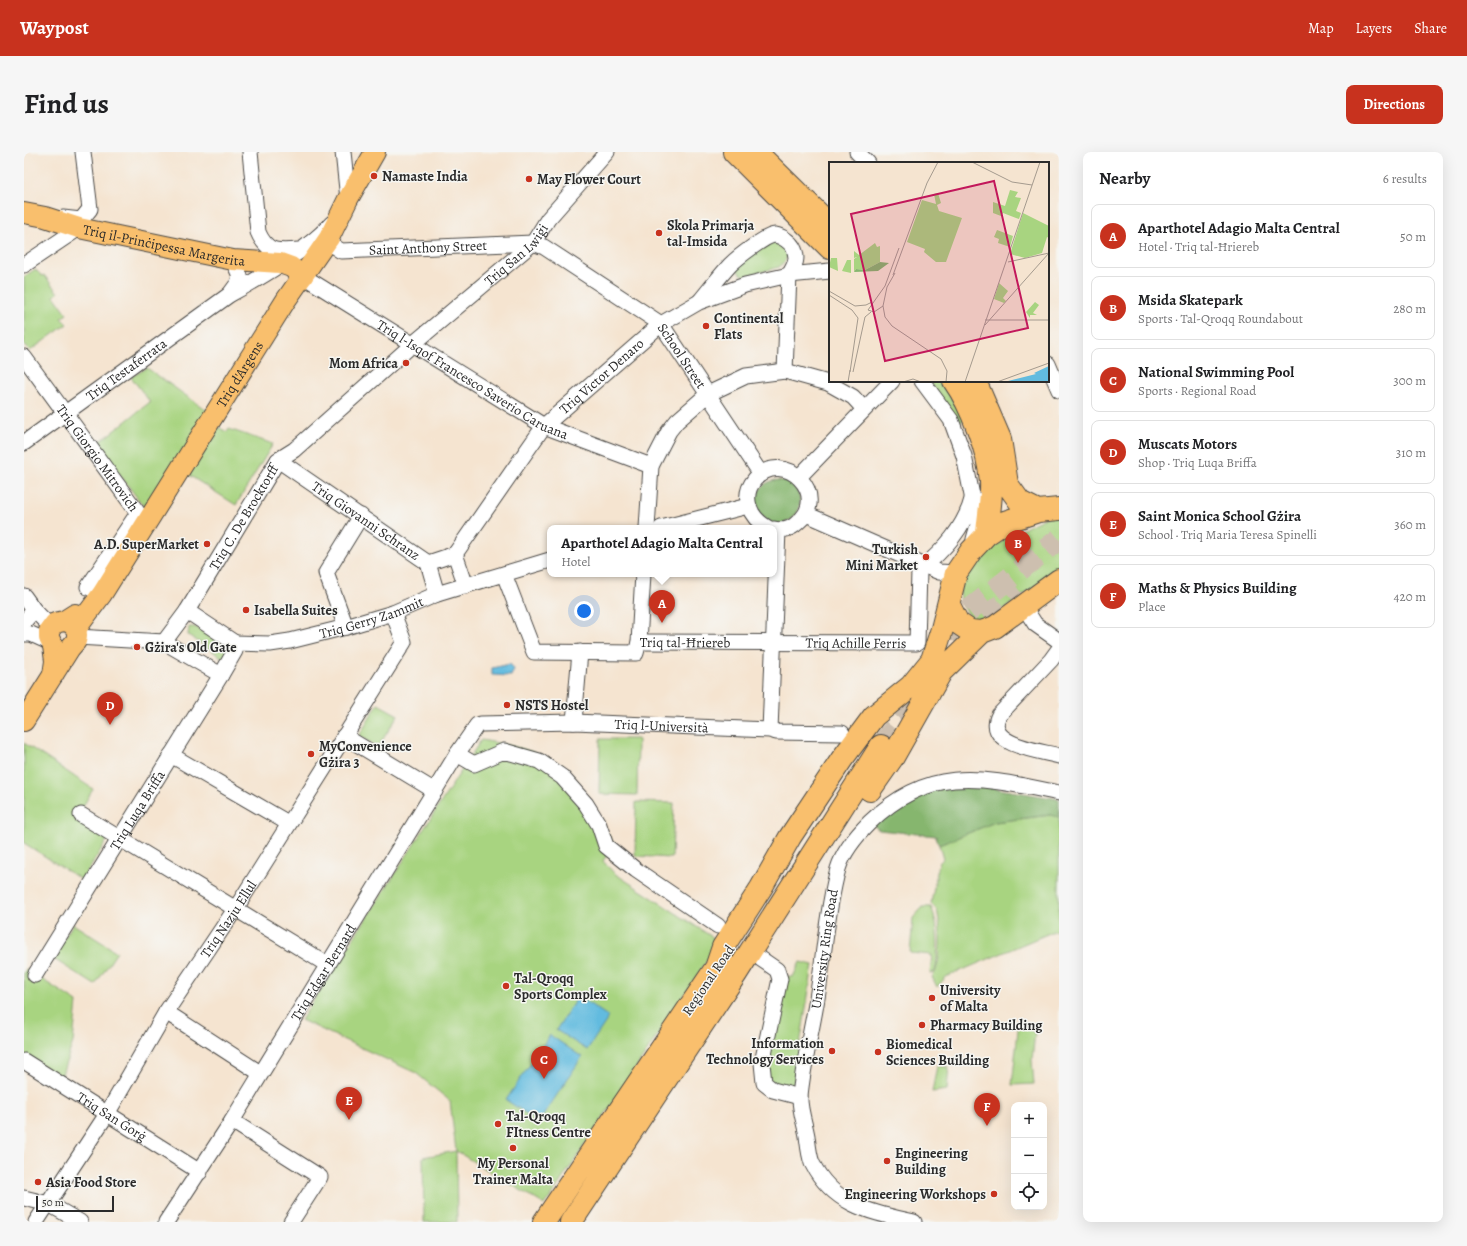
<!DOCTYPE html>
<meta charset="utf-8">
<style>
body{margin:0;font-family:Alegreya,serif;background:#f6f6f6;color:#202124}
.controls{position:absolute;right:12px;bottom:12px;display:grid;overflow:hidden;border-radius:8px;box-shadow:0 4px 16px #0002}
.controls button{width:36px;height:36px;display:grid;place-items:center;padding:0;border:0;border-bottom:1px solid #e0e0e0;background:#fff;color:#202124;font:20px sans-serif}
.scale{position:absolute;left:12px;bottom:10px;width:78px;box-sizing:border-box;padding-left:4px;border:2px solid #2b2b2b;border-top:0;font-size:11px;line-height:14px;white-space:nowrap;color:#2b2b2b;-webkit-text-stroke:3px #f6f6f2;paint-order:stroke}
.you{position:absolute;left:560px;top:459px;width:14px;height:14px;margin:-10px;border:3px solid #fff;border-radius:50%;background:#1a73e8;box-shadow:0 0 0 6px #1a73e833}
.badge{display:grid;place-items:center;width:26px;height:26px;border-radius:50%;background:#c8321e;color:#fff;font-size:13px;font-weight:700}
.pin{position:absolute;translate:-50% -33px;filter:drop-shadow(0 1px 2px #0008)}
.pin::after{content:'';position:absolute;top:21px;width:14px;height:12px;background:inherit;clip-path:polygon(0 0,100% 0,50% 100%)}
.popup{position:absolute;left:523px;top:373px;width:230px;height:52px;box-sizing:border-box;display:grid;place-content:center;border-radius:8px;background:#fff;filter:drop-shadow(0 1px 3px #0005);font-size:13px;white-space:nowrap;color:#757577}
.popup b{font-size:15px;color:#202124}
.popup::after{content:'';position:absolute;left:50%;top:100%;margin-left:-8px;border:8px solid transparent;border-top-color:#fff}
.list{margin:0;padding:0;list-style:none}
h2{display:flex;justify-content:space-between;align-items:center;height:52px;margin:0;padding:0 16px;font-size:17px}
h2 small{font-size:13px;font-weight:400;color:#757577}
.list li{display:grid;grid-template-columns:26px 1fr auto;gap:12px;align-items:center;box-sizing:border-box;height:64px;margin:0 8px 8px;padding:0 8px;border:1px solid #e0e0e0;border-radius:8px}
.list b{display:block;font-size:15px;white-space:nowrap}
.list p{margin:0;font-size:13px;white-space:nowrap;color:#757577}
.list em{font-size:13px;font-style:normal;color:#757577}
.icon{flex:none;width:22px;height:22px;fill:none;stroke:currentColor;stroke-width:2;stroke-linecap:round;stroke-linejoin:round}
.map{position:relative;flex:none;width:1035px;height:1070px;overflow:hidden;border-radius:8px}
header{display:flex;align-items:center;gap:24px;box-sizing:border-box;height:56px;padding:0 20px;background:#c8321e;color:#fff}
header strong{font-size:19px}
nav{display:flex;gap:22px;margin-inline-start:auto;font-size:14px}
.intro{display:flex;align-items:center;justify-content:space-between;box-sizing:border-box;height:96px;padding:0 24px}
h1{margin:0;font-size:28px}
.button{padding:10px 18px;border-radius:8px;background:#c8321e;color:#fff;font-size:14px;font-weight:700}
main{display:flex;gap:24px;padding:0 24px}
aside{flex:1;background:#fff;border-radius:8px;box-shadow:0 4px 16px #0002}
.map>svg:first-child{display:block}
</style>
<header>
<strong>Waypost</strong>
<nav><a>Map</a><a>Layers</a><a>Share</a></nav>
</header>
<div class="intro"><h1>Find us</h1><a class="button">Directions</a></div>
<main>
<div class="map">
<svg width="1035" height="1070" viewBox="0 0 1035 1070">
<rect width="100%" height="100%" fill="#f6f6f2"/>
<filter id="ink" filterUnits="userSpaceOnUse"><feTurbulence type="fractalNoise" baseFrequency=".025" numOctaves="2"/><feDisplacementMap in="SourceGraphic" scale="8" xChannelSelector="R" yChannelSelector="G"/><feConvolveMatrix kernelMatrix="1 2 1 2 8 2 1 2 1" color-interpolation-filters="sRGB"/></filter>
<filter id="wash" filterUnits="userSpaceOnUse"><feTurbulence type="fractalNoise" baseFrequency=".012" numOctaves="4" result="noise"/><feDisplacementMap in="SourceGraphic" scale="16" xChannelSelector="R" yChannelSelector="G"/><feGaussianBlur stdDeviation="0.9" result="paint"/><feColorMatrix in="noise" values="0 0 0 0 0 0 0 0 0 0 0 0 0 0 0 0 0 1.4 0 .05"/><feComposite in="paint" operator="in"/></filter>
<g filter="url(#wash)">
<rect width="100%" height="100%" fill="#f5e4d0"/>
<path fill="#a8d480" stroke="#6a8056" d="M744,90L758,92L764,100C763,107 761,110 755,115L722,124L716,122L712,115Z
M11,117L18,124L20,123L34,141L30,144L43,162L37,166L43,172L6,199L0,191V125Z
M123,216L185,260L123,359L73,292L126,250L107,225Z
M905,229H916L941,267L935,271Z
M194,275L203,280L205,277L249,292L212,353L163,322Z
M1029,362L1035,363V418L964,468L948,467C941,458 933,445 937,433C949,400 1000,376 1029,362Z
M165,475H171L202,493L206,498L199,506L164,483Z
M354,552L374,563L354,595L335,584Z
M576,587H614L613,643L575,642Z
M457,588C480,592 504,596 525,607C548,619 575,669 590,692L579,709L590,721L693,788L688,801L521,1053L432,999L433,1070H400L399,1005L432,999L426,949L392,921L277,868Z
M0,591L69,637L53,665L85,685L58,728L0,691Z
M612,650L650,651L648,706L611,704Z
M1027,663L1035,665V777L922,825L913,835L908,825C918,816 917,771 913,759C912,757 909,754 907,751L915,711L919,707L915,693L971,670Z
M899,755H907C915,771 915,803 911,820L906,821L908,803L886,801L889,766Z
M49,772L93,800L71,833L28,806Z
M776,810L789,813L769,935L754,936L741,922L761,824L769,825Z
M2,817L53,850L49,890L37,925L0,906V821Z
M995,869L1011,881L1008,908L1010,932L988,933Z
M913,914L925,915L923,938L908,940Z"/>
<path fill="#86b66e" stroke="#58704c" d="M732 350a22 22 0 1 1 44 0a22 22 0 1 1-44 0Z
M944,632L1035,647V665L1026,663L971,670L915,693L912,684L855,678L848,672L885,647L909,637Z"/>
<path fill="#62bbdf" stroke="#467385" d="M486,512L490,517L487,524L468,523V516Z
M554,844L585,865L563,898L532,878Z
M526,883L558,905L515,970L482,948Z"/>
</g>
<g filter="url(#ink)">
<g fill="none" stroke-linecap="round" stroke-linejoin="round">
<path stroke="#cdbfaf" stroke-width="22" stroke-dasharray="22 11" stroke-linecap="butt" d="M923,484L939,463L1035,387
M938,490L948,477L995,438
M857,594L897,542"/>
<g stroke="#494744" stroke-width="17">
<g id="minor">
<path d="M226,0L234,80C243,101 254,100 275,98"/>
<path d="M319,0L324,47"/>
<path d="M833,0L844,11"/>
<path d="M39,66L57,68L66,57L59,0"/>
<path id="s1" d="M305,86L311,95L317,99L509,91L520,95L637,172L737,322"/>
<path d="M0,113L55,76"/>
<path id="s2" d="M279,124L520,274L627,314"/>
<path d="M206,142L214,131L216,124L209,108"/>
<path d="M676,149C686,137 695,125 706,113C713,106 742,83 751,83C758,84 766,90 769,95C775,106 771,113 765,123L761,219"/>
<path id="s3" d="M0,205L114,361L64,435L78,442"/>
<path d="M1024,212L1035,238"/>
<path d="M898,229L927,268L940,304L954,373L950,387"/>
<path id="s4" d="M0,291L205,143C238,125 283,98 308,71"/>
<path id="s5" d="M254,308L404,411L413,442"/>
<path d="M775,325L868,229"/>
<path d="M782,362L915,420L932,421"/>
<path d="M623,376L627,314L645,279L653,269L684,242L722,224L761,219L804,231L829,245L840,257"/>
<path d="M637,376L724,354"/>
<path d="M744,376C726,366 716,345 731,327C760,295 808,344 773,371C767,377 758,379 750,377"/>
<path id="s6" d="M431,402L520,274L637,172L675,150L721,133L765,123L806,119"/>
<path d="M431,402L442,434"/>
<path d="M404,411L431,402"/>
<path d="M480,422L510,500L612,501L615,490L619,422"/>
<path d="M0,444L10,458L27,475"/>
<path d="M1000,455L1011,472L1035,489"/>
<path d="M163,459L211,491"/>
<path d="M0,470L10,458"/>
<path d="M322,475L302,421L337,364"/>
<path d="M0,482H7L27,491"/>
<path d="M53,485L140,490L197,523"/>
<path id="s7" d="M140,490L163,459L254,308L270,298L389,192L509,91L524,67L583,0"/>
<path id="s8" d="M615,490L893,491L895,419C920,398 941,376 949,344"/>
<path id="s9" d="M211,491L246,492L266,489L322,475L369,461L413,442L526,408"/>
<path d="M1035,497L1027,508L975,563C959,593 1017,599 1035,604"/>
<path d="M550,570L556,500"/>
<path d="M746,578L754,378"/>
<path d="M320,584L411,639"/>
<path d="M433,602L450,612L480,599L515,609L538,625L562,652L575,673L582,694L612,718L694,774"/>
<path d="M147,603L264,671"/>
<path d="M57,663L304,813"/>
<path d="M737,807L753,818L756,827L738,911L740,931L749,938L776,945"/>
<path id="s10" d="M11,823L197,523L211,499V491"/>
<path d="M142,860L236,921"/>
<path id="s11" d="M0,909L176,1020"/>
<path d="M208,969L296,1025L267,1070"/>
<path d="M0,1046L25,1052L56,1070"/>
<path id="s12" d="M12,1070L83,962L142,860L212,756L380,490L369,461"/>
<path id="s13" d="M142,1070L208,969L433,602L453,573L457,572L550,570L746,578L752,580L818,581"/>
<path id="s14" d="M890,1070C847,1060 810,1054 788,1011C785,1003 784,992 783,984C781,972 775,956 776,944C779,913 787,882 792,852C800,808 802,761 814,717C819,700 834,682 846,670C907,611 960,626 1035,641"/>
</g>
</g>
<g stroke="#494744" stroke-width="22">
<g id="major">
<path id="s15" d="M0,61L21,65L55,76L209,108L256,111L267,115L279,124"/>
<path id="s16" d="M52,477L78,442L262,148L305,86L324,47L351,0"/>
<path d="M29,523L31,509L29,494L25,486V479L31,471L40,469L51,462"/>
<path d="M0,569L46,496L52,489C55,479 51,471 40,469"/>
</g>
</g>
<g stroke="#494744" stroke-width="24">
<path id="highway" d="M710,0L806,96
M732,0L806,73
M930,229C947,253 965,300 967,330C968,347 964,365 963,382
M951,229L976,287L983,332L996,350L1014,359
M925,453L934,471L946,479L958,480L971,475L1035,428
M846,638L869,605L917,520L958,480
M691,819L699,795L737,736L766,685L818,607L850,564L887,534L908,508L918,477L932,421L947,399L963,382L981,370L1014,359L1035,357
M520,1070L698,807
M547,1070L712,822L857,594"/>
</g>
<use href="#minor" stroke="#fff" stroke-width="15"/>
<use href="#major" stroke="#f9bf6d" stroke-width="20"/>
<use href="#highway" stroke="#f9bf6d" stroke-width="22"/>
</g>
</g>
<g fill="#c8321e" stroke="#f6f6f2" stroke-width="1.5">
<circle cx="350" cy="24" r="4"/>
<circle cx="505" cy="27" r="4"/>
<circle cx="635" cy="81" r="4"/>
<circle cx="682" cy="174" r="4"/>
<circle cx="382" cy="211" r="4"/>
<circle cx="183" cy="392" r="4"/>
<circle cx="902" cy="405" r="4"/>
<circle cx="222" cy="458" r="4"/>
<circle cx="113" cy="495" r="4"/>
<circle cx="483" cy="553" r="4"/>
<circle cx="287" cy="602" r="4"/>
<circle cx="482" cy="834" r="4"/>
<circle cx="908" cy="846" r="4"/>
<circle cx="898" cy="873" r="4"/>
<circle cx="808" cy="899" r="4"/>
<circle cx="854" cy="900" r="4"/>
<circle cx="474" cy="972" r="4"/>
<circle cx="489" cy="996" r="4"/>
<circle cx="863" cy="1009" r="4"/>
<circle cx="14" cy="1030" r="4"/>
<circle cx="970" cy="1042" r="4"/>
</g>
<g text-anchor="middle" stroke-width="3" stroke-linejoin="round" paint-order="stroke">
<g font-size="14" font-weight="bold" fill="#2b2b2b" stroke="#f6f6f2" text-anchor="start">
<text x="358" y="29">Namaste India</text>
<text x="513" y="32">May Flower Court</text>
<text x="643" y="78">Skola Primarja<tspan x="643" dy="16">tal-Imsida</tspan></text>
<text x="690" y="171">Continental<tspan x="690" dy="16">Flats</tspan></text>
<text x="374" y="216" text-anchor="end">Mom Africa</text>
<text x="175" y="397" text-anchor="end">A.D. SuperMarket</text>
<text x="894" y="402" text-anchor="end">Turkish<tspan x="894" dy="16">Mini Market</tspan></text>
<text x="230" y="463">Isabella Suites</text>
<text x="121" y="500">Gżira's Old Gate</text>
<text x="491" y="558">NSTS Hostel</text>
<text x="295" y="599">MyConvenience<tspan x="295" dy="16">Gżira 3</tspan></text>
<text x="490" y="831">Tal-Qroqq<tspan x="490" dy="16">Sports Complex</tspan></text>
<text x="916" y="843">University<tspan x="916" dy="16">of Malta</tspan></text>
<text x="906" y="878">Pharmacy Building</text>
<text x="800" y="896" text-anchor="end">Information<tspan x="800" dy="16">Technology Services</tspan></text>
<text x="862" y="897">Biomedical<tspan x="862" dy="16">Sciences Building</tspan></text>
<text x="482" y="969">Tal-Qroqq<tspan x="482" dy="16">FItness Centre</tspan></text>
<text x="871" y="1006">Engineering<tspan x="871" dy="16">Building</tspan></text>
<text x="489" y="1016" text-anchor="middle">My Personal<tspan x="489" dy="16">Trainer Malta</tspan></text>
<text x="22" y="1035">Asia Food Store</text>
<text x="962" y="1047" text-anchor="end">Engineering Workshops</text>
</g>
<g font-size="14" fill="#2b2b2b" stroke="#f6f6f2">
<text dy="5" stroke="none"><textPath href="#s15" startOffset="144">Triq il-Prinċipessa Margerita</textPath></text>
<text dy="5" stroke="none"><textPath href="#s1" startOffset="105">Saint Anthony Street</textPath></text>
<text dy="5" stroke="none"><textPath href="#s7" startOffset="530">Triq San Lwiġi</textPath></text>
<text dy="5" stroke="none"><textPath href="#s1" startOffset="400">School Street</textPath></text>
<text dy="5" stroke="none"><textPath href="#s4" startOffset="126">Triq Testaferrata</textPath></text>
<text dy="5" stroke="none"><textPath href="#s16" startOffset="303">Triq d'Argens</textPath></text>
<text dy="5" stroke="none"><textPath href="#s6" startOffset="232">Triq Victor Denaro</textPath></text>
<text dy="5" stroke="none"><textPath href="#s2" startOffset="199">Triq l-Isqof Francesco Saverio Caruana</textPath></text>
<text dy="5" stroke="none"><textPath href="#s3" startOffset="125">Triq Giorgio Mitrovich</textPath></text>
<text dy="5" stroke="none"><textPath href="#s7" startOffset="148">Triq C. De Brocktorff</textPath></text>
<text dy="5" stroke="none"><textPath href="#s5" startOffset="107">Triq Giovanni Schranz</textPath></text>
<text dy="5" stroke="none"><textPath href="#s9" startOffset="140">Triq Gerry Zammit</textPath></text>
<text dy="5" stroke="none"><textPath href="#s8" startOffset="217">Triq Achille Ferris</textPath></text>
<text dy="5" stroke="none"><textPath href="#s8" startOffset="46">Triq tal-Ħriereb</textPath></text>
<text dy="5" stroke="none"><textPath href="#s13" startOffset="771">Triq l-Università</textPath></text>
<text dy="5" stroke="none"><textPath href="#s10" startOffset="194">Triq Luqa Briffa</textPath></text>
<text dy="5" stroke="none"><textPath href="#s12" startOffset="359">Triq Nazju Ellul</textPath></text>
<text dy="5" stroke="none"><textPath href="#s14" startOffset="340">University Ring Road</textPath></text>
<text dy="5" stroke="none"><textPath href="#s13" startOffset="295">Triq Edgar Bernard</textPath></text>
<text transform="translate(684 828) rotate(-56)" y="5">Regional Road</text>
<text dy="5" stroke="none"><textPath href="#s11" startOffset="104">Triq San Ġorġ</textPath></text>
</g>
</g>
<g transform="translate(805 10)">
<rect width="220" height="220" fill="#f5e4d0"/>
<path d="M181,28L189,30L186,35L192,36L187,49L192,51L190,57L174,51L172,54L164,51V40L176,44ZM109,31L112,41L108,43L110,49L133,56L117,100H107L95,90L96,87L78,80L93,38L107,42L105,32ZM194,51L220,64V76L218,75L213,91L196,96L181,92ZM168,68L184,74L181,85L169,81L170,77L165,75ZM46,81L48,85L51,84V100L36,108L27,107L25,110V97L28,95L25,96V89L30,93ZM2,96H8L9,109L0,105ZM18,98H22V111L13,109ZM170,121L179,129L174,136L177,139L175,141L165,137ZM206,140L210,143L204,151L208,153H201V156L197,150Z" fill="#a8d480"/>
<path d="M51,100L60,101L49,109L25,110L27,107L36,108Z" fill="#86b66e"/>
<path d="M220,204V220H175L207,212L205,211Z" fill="#62bbdf"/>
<path fill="none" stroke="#a49a8e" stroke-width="1" d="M143,0L183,20L203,23M179,100L220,91M64,113L98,21L109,0M0,129L26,144L37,143L43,140M0,133L23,148L29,156L21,210M54,144L56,155L63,164L112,197L118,209L117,220M39,148L45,150L54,144L58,125L66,111M39,148L56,124L70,86M156,158H220M156,163L220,91M24,210L36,155L42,150M19,220L21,208M74,220L84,217L92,220M136,220L211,0M168,220L220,201"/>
<path fill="#c2185b" fill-opacity="0.15" stroke="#c2185b" stroke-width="2" d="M165,19L199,166L56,199L22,52Z"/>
<rect width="220" height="220" fill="none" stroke="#2b2b2b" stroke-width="2"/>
</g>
</svg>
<div class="controls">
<button>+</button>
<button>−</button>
<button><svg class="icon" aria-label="locate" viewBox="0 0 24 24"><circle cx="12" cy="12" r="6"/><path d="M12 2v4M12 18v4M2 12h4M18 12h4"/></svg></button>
</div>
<div class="scale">50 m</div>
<div class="you"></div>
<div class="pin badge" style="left:638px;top:471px">A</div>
<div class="popup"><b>Aparthotel Adagio Malta Central</b>Hotel</div>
<div class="pin badge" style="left:994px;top:411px">B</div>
<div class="pin badge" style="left:520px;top:927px">C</div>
<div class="pin badge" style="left:86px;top:573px">D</div>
<div class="pin badge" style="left:325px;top:968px">E</div>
<div class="pin badge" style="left:963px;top:974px">F</div>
</div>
<aside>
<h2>Nearby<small>6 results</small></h2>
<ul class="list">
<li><span class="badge">A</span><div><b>Aparthotel Adagio Malta Central</b><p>Hotel · Triq tal-Ħriereb</p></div><em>50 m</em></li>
<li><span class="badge">B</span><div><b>Msida Skatepark</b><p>Sports · Tal-Qroqq Roundabout</p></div><em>280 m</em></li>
<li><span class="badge">C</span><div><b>National Swimming Pool</b><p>Sports · Regional Road</p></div><em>300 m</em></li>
<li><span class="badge">D</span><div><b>Muscats Motors</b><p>Shop · Triq Luqa Briffa</p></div><em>310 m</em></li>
<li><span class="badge">E</span><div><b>Saint Monica School Gżira</b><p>School · Triq Maria Teresa Spinelli</p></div><em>360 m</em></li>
<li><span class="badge">F</span><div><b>Maths &amp; Physics Building</b><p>Place</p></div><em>420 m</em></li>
</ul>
</aside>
</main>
